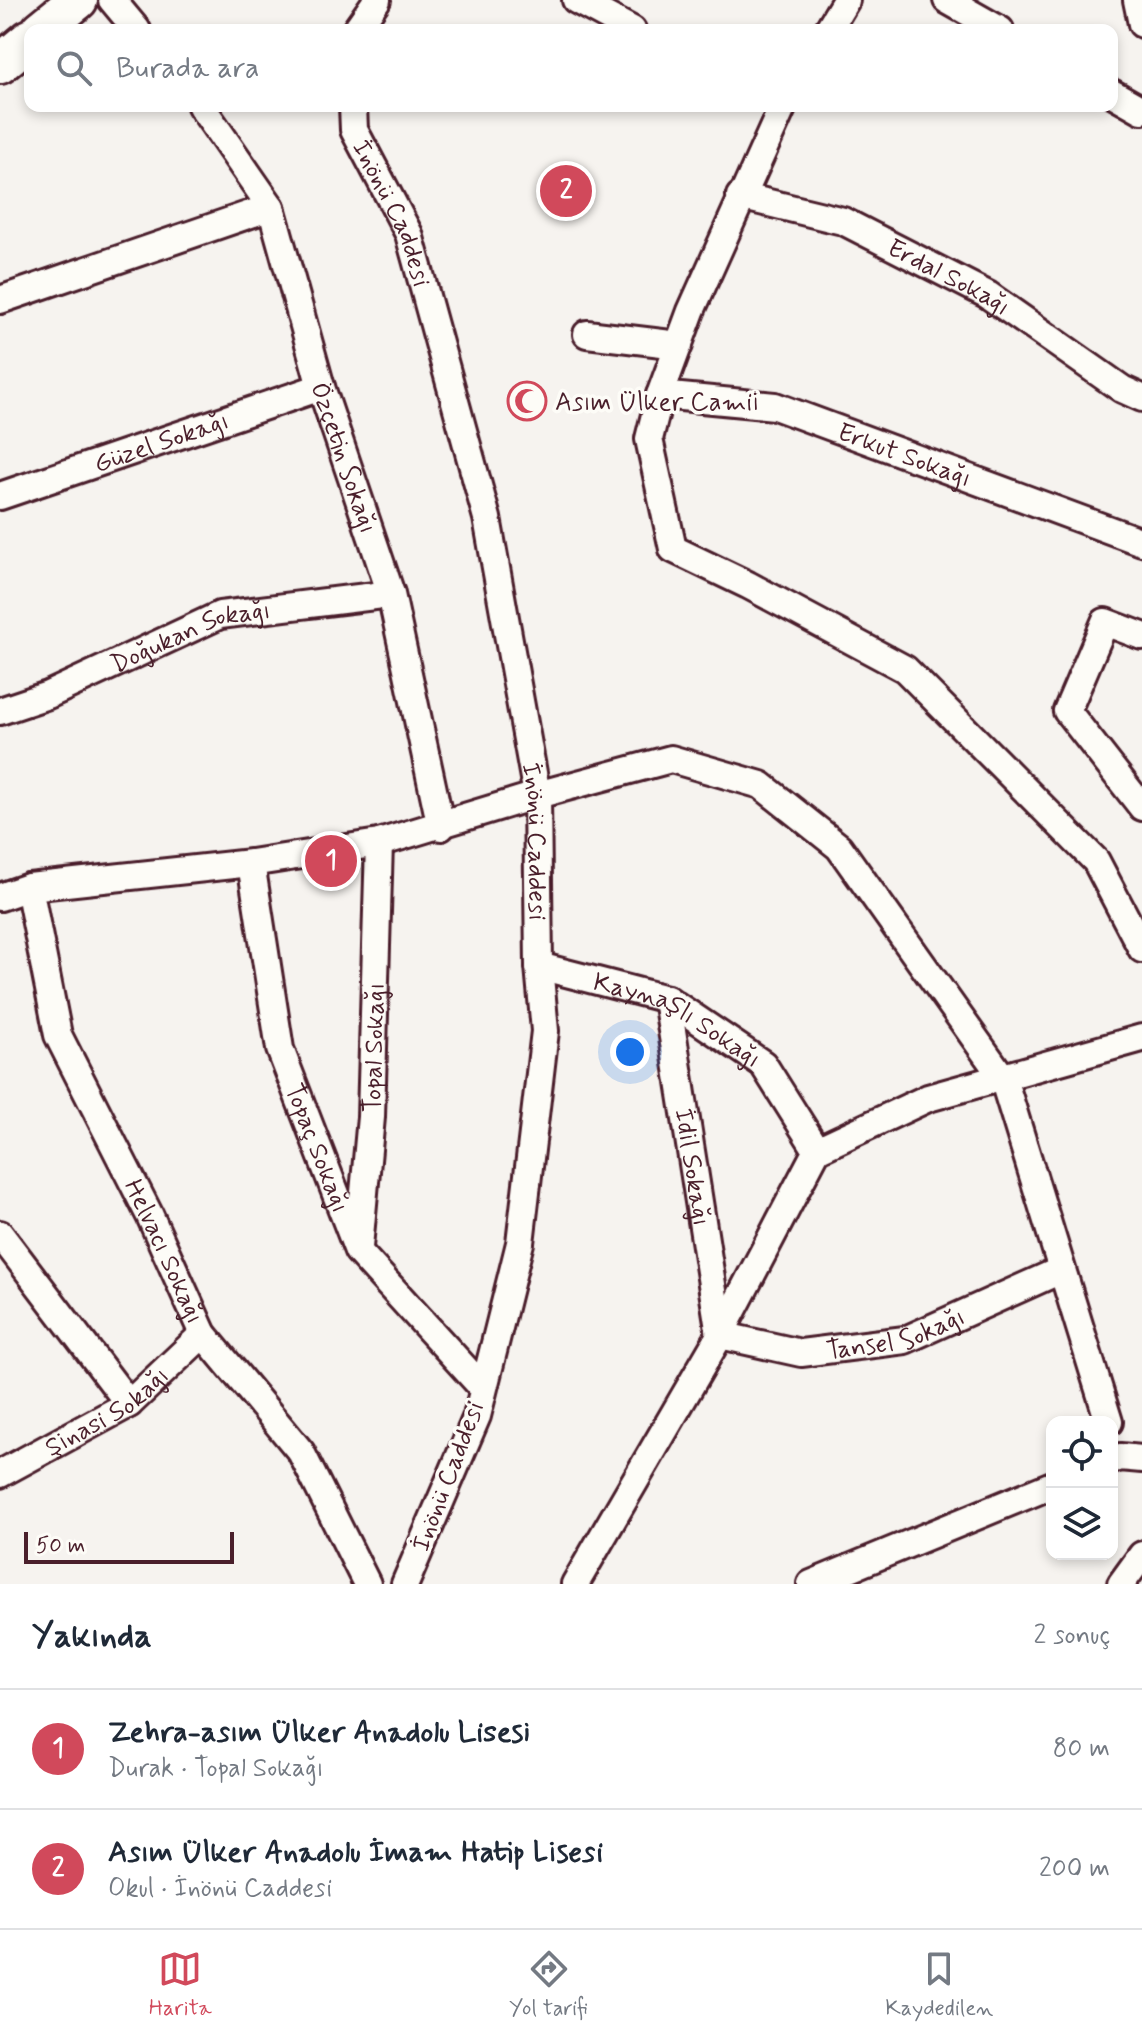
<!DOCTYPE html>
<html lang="tr">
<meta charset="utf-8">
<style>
body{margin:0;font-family:Mynerve,sans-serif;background:#f6f6f7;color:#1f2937}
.controls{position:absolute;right:24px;bottom:24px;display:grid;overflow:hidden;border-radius:16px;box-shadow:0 4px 12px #0003}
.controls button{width:72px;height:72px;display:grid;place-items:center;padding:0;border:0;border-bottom:2px solid #e0e1e3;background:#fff;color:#1f2937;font:40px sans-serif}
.scale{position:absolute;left:24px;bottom:20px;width:210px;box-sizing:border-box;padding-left:8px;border:4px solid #4a1f2b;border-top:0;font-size:22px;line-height:28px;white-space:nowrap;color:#4a1f2b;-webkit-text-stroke:6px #fdfcf7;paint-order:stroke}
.you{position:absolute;left:630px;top:1052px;width:28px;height:28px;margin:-20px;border:6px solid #fff;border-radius:50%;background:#1a73e8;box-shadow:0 0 0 12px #1a73e833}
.badge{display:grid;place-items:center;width:52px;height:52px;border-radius:50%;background:#d1495b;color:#fff;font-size:26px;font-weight:700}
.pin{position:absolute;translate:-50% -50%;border:4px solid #fff;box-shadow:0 2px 8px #0006}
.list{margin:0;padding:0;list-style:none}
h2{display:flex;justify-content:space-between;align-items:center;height:104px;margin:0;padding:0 32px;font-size:34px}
h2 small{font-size:26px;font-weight:400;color:#747a83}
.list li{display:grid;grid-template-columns:52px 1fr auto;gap:24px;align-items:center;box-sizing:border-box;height:120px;padding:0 32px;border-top:2px solid #e0e1e3}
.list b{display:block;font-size:30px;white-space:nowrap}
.list p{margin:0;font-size:26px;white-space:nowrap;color:#747a83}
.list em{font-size:26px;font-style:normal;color:#747a83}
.icon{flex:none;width:44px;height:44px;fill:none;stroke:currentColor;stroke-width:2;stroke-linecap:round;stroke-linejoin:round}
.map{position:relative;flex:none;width:1142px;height:1584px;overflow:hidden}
.search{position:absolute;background:#fff;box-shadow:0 4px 12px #0003;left:24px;right:24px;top:24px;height:88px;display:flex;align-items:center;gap:20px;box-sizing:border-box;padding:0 28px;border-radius:16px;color:#747a83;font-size:30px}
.sheet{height:344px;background:#fff}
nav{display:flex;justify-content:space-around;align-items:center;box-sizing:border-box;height:112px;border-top:2px solid #e0e1e3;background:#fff;font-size:22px;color:#747a83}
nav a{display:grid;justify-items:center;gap:4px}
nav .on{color:#d1495b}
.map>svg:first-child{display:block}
</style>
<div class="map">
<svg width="1142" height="1584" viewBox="0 0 1142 1584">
<rect width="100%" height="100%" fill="#f6f3ef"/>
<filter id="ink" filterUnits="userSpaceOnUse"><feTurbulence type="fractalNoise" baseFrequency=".0125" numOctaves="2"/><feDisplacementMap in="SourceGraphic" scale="16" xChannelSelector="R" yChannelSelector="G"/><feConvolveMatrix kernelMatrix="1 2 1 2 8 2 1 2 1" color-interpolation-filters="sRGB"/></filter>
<g filter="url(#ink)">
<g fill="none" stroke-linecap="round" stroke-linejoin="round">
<g stroke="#4a1f2b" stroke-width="32">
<g id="street">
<path d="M112,0L137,30"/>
<path d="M576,0L632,30"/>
<path d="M947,0L1000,30"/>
<path d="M1137,0L1142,24"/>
<path d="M356,30L377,0"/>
<path d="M828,30L846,0"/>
<path d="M1112,93L1142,110"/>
<path id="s1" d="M201,106L271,207L321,387L391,594L441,827"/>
<path id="s2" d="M353,106L354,130L409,234L487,518L537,795L539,966L545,1031L520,1243L477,1416L405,1584"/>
<path d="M783,106L691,311L660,395L649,439L673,549L748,585L905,669L1096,861L1142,949"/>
<path id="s3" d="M740,196L843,221L988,295L1122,389L1142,398"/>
<path d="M0,300L271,207"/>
<path d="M587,334L679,345"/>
<path id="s4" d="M660,395L775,406L1142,542"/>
<path id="s5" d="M0,496L321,387"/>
<path d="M1142,636L1105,622L1067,711L1142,807"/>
<path id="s6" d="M0,711L48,695L220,615L391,594"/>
<path id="s7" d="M251,863L280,1049L358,1251L481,1386"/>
<path id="s8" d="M29,887L58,1035L150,1216L203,1334L301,1452L367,1584"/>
<path d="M0,897L29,887L251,863L379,843L537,795L671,759L761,785L839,847L1003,1078L1109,1422"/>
<path id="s9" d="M539,966L667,999L763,1064L817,1150"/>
<path id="s10" d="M667,999L720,1335L801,1353L905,1340L1061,1270"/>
<path d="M0,1234L129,1404"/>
<path id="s11" d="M359,1247L371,1117L379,843"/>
<path d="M1112,1460L1120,1457L1142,1459"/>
<path id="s12" d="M0,1474L129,1404L203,1334"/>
<path d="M575,1584L720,1335L817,1150L928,1098L1142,1038"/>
<path d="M811,1584L1052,1485"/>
<path d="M1121,1584L1142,1555"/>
</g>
</g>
<g stroke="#4a1f2b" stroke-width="44">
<path id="secondary" d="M41,30L78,0
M0,64L30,39"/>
</g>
<use href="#street" stroke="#fdfcf7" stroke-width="26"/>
<use href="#secondary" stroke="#fdfcf7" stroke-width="38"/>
</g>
</g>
<defs>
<g id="mosque-ring" transform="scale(2)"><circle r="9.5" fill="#fdfcf7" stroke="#d1495b" stroke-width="1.5"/><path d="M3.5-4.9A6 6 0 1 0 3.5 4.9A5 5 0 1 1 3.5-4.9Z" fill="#d1495b"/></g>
</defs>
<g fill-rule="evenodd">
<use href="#mosque-ring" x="527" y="401"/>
</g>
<g text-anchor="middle" stroke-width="7" stroke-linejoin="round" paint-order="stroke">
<g font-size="26" fill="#4a1f2b" stroke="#fdfcf7">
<text dy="9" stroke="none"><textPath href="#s2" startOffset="116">İnönü Caddesi</textPath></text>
<text dy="9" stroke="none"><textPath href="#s3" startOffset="226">Erdal Sokağı</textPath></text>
<text dy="9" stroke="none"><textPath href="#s5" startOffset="170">Güzel Sokağı</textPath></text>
<text dy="9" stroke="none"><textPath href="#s4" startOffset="254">Erkut Sokağı</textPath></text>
<text dy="9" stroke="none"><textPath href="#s1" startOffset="384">Özçetin Sokağı</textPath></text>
<text dy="9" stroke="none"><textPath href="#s6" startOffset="206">Doğukan Sokağı</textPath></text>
<text dy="9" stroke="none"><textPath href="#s2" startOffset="764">İnönü Caddesi</textPath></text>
<text dy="9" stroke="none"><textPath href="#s9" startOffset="150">Kaynaşlı Sokağı</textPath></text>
<text dy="9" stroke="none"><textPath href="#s11" startOffset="200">Topal Sokağı</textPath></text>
<text dy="9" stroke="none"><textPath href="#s7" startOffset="294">Topaç Sokağı</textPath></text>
<text dy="9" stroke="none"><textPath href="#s10" startOffset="170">İdil Sokağı</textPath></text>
<text dy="9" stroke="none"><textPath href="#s8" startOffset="392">Helvacı Sokağı</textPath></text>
<text dy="9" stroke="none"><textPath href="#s10" startOffset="520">Tansel Sokağı</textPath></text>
<text dy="9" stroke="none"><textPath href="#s12" startOffset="124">Şinasi Sokağı</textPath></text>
<text transform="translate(447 1476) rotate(-69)" y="9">İnönü Caddesi</text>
</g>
<g font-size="26" fill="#4a1f2b" stroke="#fdfcf7" text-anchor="start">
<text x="555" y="410">Asım Ülker Camii</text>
</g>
</g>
</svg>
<div class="controls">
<button><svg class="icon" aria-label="locate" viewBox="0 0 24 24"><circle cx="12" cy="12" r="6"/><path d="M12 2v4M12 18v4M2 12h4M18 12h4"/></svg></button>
<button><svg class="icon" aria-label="layers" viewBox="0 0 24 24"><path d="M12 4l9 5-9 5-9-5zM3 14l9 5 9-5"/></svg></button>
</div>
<div class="scale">50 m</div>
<div class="you"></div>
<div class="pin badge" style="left:331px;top:861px">1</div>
<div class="pin badge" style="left:566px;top:191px">2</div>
<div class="search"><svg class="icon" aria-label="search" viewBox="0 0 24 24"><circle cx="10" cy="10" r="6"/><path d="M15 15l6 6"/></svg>Burada ara</div>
</div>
<section class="sheet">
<h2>Yakında<small>2 sonuç</small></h2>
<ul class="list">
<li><span class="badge">1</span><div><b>Zehra-asım Ülker Anadolu Lisesi</b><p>Durak · Topal Sokağı</p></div><em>80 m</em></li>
<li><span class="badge">2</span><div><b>Asım Ülker Anadolu İmam Hatip Lisesi</b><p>Okul · İnönü Caddesi</p></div><em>200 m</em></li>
</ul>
</section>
<nav>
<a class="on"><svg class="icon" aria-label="map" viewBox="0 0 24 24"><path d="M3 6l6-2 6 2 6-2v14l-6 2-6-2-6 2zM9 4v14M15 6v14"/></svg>Harita</a>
<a><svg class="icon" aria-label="directions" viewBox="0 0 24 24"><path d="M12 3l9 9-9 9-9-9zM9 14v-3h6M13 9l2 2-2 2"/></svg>Yol tarifi</a>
<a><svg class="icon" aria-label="saved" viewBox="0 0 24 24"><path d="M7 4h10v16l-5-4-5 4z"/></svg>Kaydedilen</a>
</nav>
